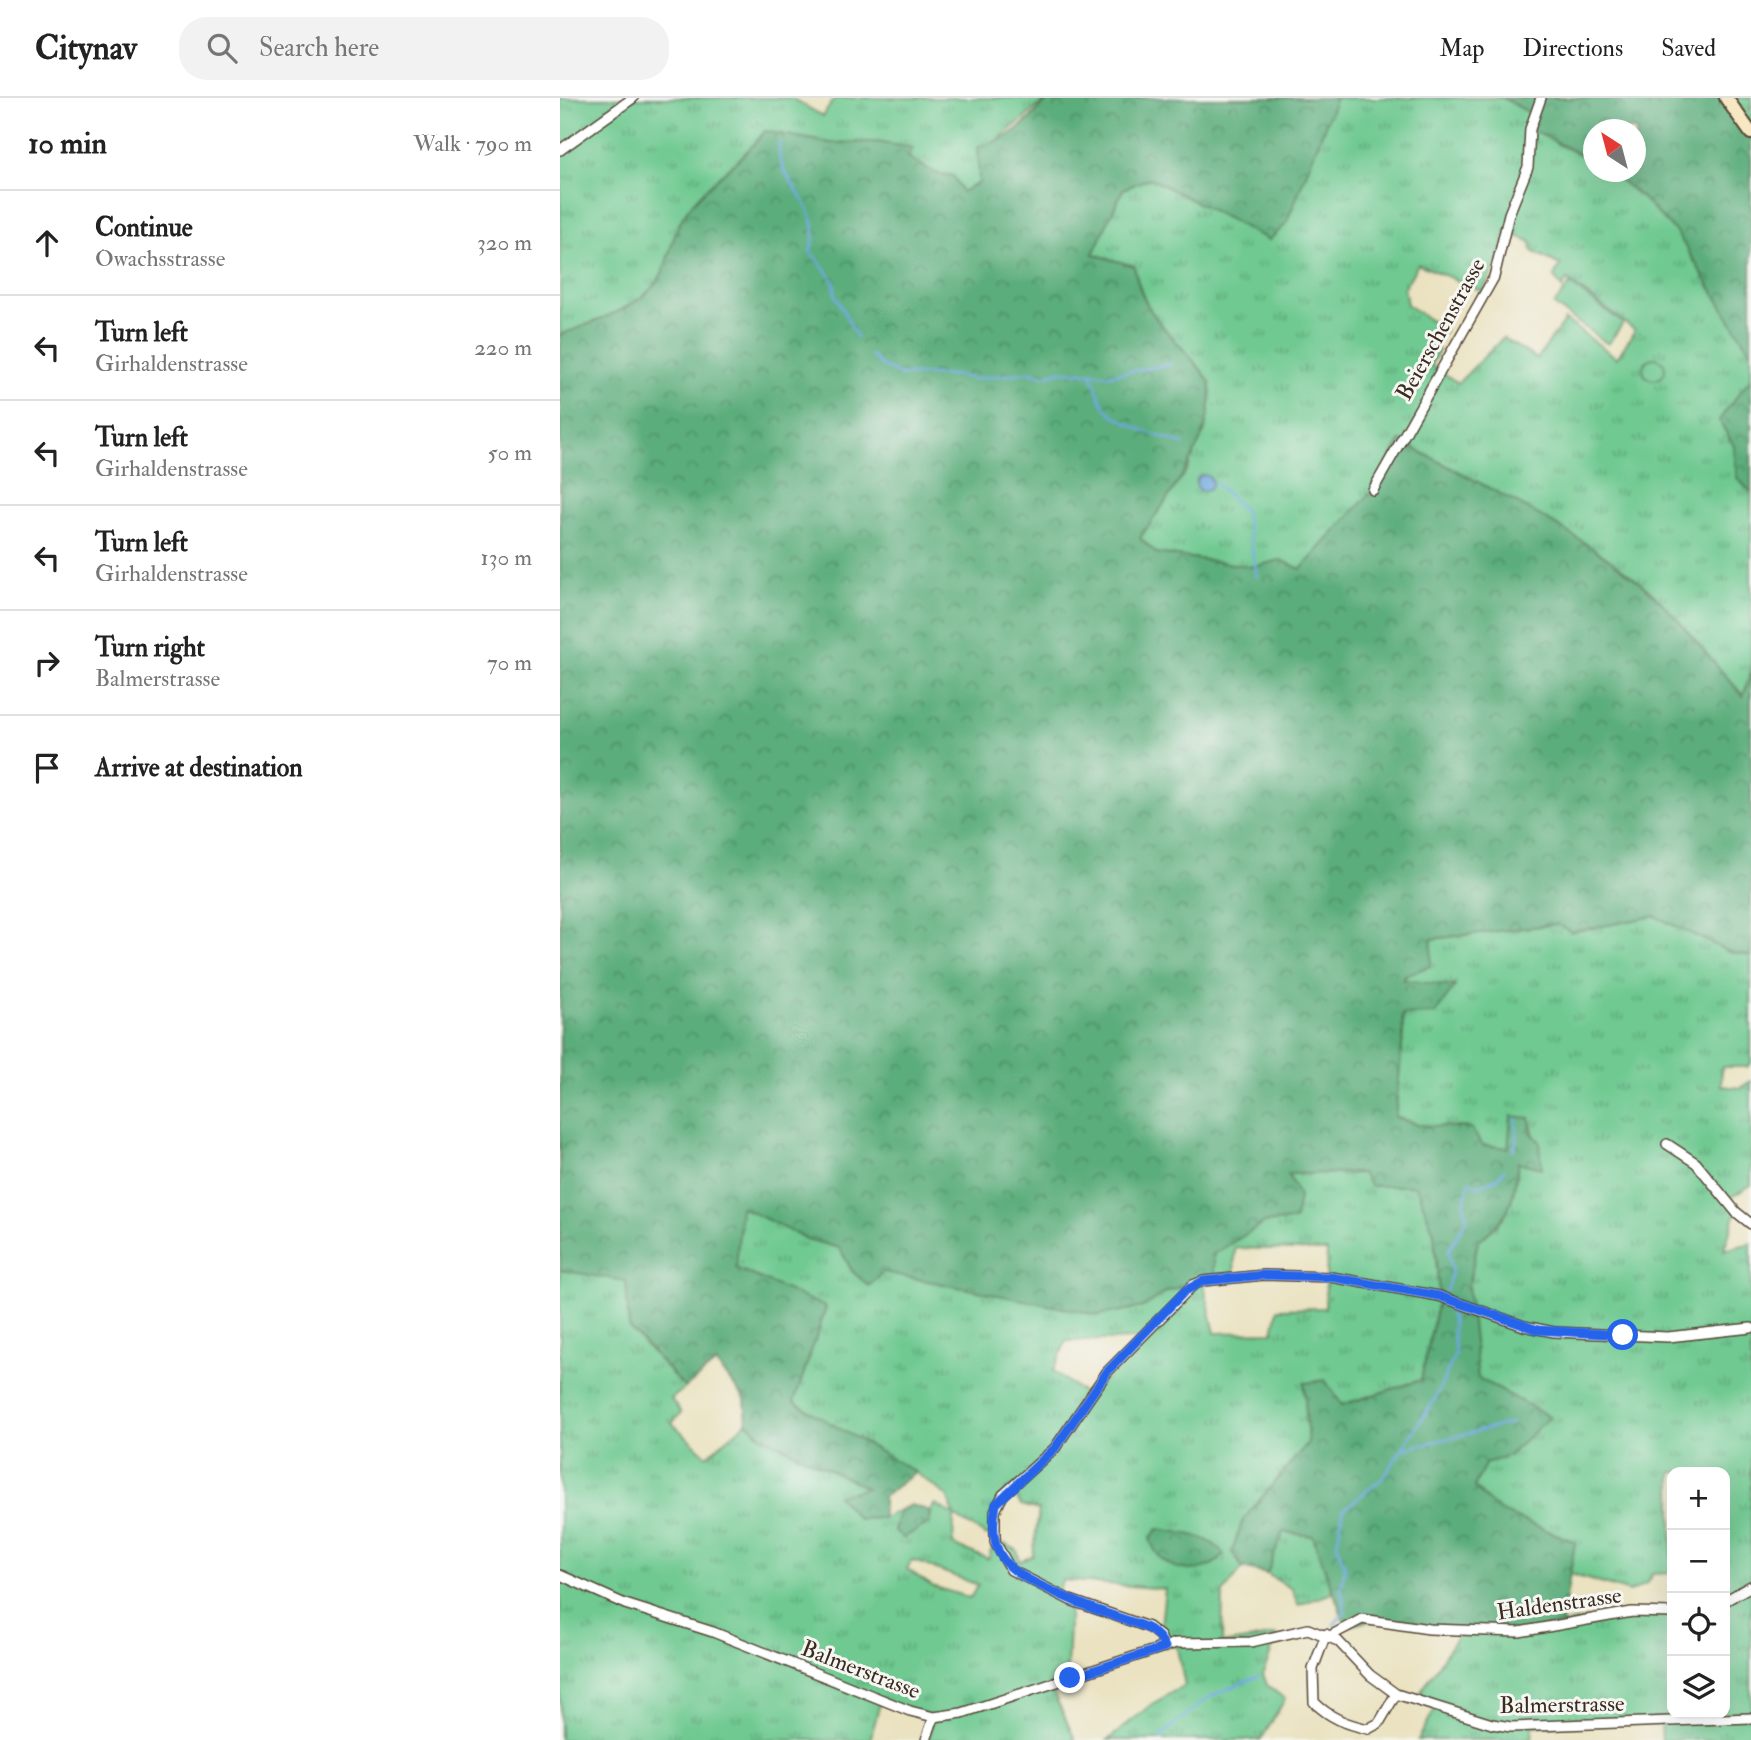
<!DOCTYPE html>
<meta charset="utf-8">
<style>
body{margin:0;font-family:"IM FELL Double Pica",serif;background:#f2f2f2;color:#222}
.controls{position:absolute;right:21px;bottom:21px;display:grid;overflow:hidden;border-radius:14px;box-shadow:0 7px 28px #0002}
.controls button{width:63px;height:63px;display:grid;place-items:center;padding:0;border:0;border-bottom:2px solid #e0e0e0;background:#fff;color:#222;font:35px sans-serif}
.compass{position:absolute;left:1023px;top:21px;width:63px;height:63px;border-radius:50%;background:#fff;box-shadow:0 7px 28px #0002;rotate:324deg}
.stop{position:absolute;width:21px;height:21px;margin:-16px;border:5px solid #2563eb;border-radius:50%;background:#fff}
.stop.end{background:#2563eb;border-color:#fff;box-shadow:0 2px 7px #0008}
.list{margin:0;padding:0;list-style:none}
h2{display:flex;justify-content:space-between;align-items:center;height:91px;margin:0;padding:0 28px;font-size:30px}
h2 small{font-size:23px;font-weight:400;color:#767676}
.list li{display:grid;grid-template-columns:46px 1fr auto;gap:21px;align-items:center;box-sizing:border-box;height:105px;padding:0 28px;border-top:2px solid #e0e0e0}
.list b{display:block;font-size:26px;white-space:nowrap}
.list p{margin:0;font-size:23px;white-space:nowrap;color:#767676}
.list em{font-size:23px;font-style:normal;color:#767676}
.icon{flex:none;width:38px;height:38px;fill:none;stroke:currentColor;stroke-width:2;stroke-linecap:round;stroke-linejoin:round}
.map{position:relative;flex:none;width:1191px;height:1642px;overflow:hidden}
header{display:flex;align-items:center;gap:42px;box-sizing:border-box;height:98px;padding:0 35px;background:#fff;border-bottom:2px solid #e0e0e0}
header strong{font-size:33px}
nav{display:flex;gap:38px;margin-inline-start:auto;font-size:24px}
.search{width:490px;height:63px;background:#f2f2f2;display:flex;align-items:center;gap:18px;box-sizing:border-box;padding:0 24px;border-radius:28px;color:#767676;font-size:26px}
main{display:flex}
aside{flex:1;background:#fff}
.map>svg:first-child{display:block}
</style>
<header>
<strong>Citynav</strong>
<div class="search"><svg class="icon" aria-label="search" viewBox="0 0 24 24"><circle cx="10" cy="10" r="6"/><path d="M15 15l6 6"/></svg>Search here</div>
<nav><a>Map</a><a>Directions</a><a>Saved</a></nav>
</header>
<main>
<aside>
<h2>10 min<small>Walk · 790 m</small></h2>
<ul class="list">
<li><svg class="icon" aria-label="ahead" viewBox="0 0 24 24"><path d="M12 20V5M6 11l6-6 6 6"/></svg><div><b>Continue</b><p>Owachsstrasse</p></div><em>320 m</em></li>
<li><svg class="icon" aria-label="left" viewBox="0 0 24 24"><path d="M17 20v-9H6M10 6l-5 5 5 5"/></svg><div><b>Turn left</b><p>Girhaldenstrasse</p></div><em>220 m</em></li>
<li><svg class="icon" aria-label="left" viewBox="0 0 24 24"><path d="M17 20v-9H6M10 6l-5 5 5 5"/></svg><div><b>Turn left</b><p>Girhaldenstrasse</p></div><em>50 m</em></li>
<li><svg class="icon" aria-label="left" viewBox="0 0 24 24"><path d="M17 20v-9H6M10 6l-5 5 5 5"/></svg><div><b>Turn left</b><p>Girhaldenstrasse</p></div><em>130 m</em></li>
<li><svg class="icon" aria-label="right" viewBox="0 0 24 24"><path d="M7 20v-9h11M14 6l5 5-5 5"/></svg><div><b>Turn right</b><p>Balmerstrasse</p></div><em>70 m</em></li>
<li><svg class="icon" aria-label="arrive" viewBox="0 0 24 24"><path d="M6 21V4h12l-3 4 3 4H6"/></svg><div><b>Arrive at destination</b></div></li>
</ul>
</aside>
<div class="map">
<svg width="1191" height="1642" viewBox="0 0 1191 1642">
<defs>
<pattern id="grass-tufts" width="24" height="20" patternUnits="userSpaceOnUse" patternTransform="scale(1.75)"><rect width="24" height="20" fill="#6fc991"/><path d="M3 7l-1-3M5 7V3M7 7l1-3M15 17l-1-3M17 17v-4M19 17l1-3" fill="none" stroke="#5ca376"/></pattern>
<pattern id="forest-crowns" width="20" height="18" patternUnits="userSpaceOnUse" patternTransform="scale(1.75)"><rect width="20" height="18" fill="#5bad7b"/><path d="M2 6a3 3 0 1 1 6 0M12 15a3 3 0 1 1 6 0" fill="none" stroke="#4c8d64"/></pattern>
<pattern id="water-waves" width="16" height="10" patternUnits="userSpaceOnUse" patternTransform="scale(1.75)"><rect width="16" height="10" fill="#6fa9df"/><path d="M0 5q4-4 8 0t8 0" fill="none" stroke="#5c8ab4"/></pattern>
</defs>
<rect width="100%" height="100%" fill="#f6f6f2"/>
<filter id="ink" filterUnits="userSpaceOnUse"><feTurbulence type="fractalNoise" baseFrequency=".0143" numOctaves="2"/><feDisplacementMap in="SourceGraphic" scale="14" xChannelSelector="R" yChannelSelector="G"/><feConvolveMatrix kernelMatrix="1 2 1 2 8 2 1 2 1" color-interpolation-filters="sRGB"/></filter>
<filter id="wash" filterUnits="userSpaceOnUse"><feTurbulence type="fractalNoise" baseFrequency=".00686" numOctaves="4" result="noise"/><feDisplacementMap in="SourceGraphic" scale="28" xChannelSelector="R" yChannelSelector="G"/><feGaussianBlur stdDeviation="1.57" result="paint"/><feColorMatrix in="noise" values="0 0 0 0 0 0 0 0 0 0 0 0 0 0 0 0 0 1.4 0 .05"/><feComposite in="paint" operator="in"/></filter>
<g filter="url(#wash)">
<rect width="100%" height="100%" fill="#eae2c0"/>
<path fill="url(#grass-tufts)" stroke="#557a58" stroke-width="2" fill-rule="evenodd" d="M0,0H231L263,18L275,0H489L431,47L419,85L402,94L393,78L375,75L348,59L352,51L317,44L270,45L205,33C184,61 155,79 133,105C111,132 115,144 103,173C89,208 33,224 0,237Z
M776,0H943L974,17L997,46L1033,63L1034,74H1050L1080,98L1117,135L1191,255V280L1159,322L1174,348L1177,380L1191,394V574L1184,598L1085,489L972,414L841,343L813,392L797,413L741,472L720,462L694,469L596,455L580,440L628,370L634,351L645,333L650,284C620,240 584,225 574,168L533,156L563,91L590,80L709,142L726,126ZM946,133L971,144L972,153L1000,167L994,179L1002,190L1007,182L1075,232L1057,260L1005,222L977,261L943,240L898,285L871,267L879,252L875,249L885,232L847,207L844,190L858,166L922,193L941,159Z
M1166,0H1191V35Z
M1095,818L1169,854L1191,858V965L1187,969H1162L1161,988L1180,990L1191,983V1087L1167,1102L1176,1114L1164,1152L1191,1145V1642H1102L1101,1624L973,1628L972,1642H858L876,1609L855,1603L901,1532L959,1534L1072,1514L1112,1515V1616H1165V1374H1112V1475L1092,1476L1086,1486L1070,1494L1010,1476L1015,1444L939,1413L914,1389L925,1366L949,1357L989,1319L917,1280L908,1188L918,1143C953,1116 952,1106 958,1064L981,1070L970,1020L949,1050L922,1047L911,1030L858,1027L835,1019L843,938L842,916L894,888L843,883L872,841L997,826L1011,834Z
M802,1075L810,1088H856L874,1134L879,1198L861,1282L781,1307L744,1285L748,1345L683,1422L672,1454L683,1470L663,1495L662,1546L717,1537L703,1576L707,1587L725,1601L701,1642H548L592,1606L625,1587L616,1546L605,1549L600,1538L605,1491L502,1482L498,1496L510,1502L507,1571L510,1580L490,1587L515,1642H366L374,1619L321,1602L310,1642H0V1172L67,1183L69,1229L125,1290L111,1301L121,1315L112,1325L147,1358L187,1324L201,1338L309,1391L323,1420L340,1412L334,1432L369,1425L370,1413L375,1406L394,1417L387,1398L355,1374L234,1304L266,1210L175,1170L181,1108L247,1141L280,1150L292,1173H322L539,1217L583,1209L608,1193L643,1183L655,1235L713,1234L718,1211L765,1210L767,1153L675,1150L674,1178L654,1181L653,1156L704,1125L735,1122L728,1076ZM580,1241L529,1299L493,1273L506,1243ZM451,1390L461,1407L479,1412L473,1457L460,1464L457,1452L440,1444L434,1445L428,1461L393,1447L394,1418L427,1438L434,1433L436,1406ZM352,1462L418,1487L410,1500L372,1488L347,1471Z
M723,1434L753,1438L773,1495L738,1507L732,1491L707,1476Z"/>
<path fill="url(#forest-crowns)" stroke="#4b6c4c" stroke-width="2" d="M489,0H776L726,126L709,142L590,80L563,91L533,156L574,168C584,225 620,240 650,284C657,338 609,398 580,440L596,455L694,469L720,462L741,471L813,392L840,343C922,387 1011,428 1083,487C1116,515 1153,565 1183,598L1191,574V858L1169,854L1095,818L1011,834L997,826L872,841L871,868L845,877L843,882L895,888L875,916L842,917L843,937L835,1019L858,1027L911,1030L922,1047L948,1050L951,1018L970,1020L971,1034L980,1044L982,1070L958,1064C952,1106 953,1116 918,1143L908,1188L918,1280L990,1319L949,1357L925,1366L914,1389L939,1413L1015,1444L1002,1526L959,1534L901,1532L819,1521L786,1528L753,1438L723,1434L707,1476L683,1470L672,1454L683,1422L748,1345L744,1285L765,1282L782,1307L861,1282L879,1198L874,1135L856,1088H810L802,1075L728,1076L739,1098L735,1122L704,1125L654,1156V1181L608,1193L583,1209L539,1217L323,1174L309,1188L292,1173L280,1150L247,1141L181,1109L176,1170L266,1209L234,1304L355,1374L323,1399V1420L298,1421L277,1397L307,1390L201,1338L187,1324L185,1301L156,1265L125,1290L69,1229L66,1183L0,1172V237C33,224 89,208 103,173C115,144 111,132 133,105C155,79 184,61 205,33L270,45L317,44L353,50L348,59L375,75L393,78L402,94L419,85L418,48C445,46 472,20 489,0Z
M943,0H1166L1191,35V255L1117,135L1080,98L1050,74H1076V32H1034L1033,63L970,31L973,17Z
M1191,280V394L1177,380L1174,348L1159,322Z
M351,1407L370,1413L369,1425L343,1440L334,1432L340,1412Z
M598,1431C620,1435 651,1436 664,1457C641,1483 598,1474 590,1440Z"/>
<path fill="#6fc991" stroke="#557a58" stroke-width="2" d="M1010,186L1063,225L1048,246L994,207Z
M1083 271a11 11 0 1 1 22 0a11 11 0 1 1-22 0Z"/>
<path fill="url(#water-waves)" stroke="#556a7e" stroke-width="2" d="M636 385a8 8 0 1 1 16 0a8 8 0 1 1-16 0Z"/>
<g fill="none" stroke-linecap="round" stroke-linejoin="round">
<path stroke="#6fa9df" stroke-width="2.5" d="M220,44C210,81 270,108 250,153L274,183L275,196L297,240
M311,257L322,268L340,277H396L414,281L470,274L484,278L501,273L530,275C536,285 538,296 543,306C553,324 603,340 623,346
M531,275L549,277L611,266
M656,385L685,413L697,479
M953,1052L957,1042L956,1021
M886,1194L892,1172L888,1153L907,1121L904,1105L909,1084L919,1088L938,1080L944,1071
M844,1351L952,1325
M774,1527L785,1513L781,1492L785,1469L777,1446L783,1412L823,1380L875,1301L895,1256L892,1220L886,1206
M601,1642L602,1637L649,1599L699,1578"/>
</g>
</g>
<g filter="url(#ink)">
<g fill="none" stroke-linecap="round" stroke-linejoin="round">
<g stroke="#554636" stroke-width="12">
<path id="street" d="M0,52L73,0
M813,392L934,179L949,116L968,69L970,31L981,0
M1107,1046L1136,1065L1176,1114L1191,1126
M0,1477L65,1506L153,1534L350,1613L374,1619L402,1615L616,1545L691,1544L748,1531L778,1543L810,1577L836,1596L932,1626L951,1629L1191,1620
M1165,1503L1191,1488
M766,1536L753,1571L754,1604C770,1620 786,1626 808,1631L819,1625L836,1596
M770,1538L802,1521L869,1531L959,1534L1072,1514L1112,1515
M605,1549L600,1538L588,1529L510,1502L451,1472L435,1444V1413L443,1397L495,1350L547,1274L633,1187L643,1183L704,1177L771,1179L879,1198L964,1228L994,1234L1108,1239L1191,1230
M366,1642L374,1619"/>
</g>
<g stroke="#554636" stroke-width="16">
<path id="secondary" d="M1166,0L1191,35"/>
</g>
<use href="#street" stroke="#fff" stroke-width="9"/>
<use href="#secondary" stroke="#f7e8c3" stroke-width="12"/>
</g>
</g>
<g fill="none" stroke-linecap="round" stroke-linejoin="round" filter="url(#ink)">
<path stroke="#2563eb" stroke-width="9" d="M510,1580L605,1549C596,1529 577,1526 557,1519C533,1511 510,1502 488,1491C446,1472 426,1456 436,1406L495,1350L547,1274L625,1193L643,1183L704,1177L771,1179L879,1198L978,1232L1063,1237"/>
</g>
<g text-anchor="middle" stroke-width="6" stroke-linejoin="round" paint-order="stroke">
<g font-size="23" fill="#3b2a1e" stroke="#f6f6f2">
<text transform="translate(880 231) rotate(-61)" y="8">Beierschenstrasse</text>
<text transform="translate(999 1505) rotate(-8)" y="8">Haldenstrasse</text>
<text transform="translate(301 1571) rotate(21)" y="8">Balmerstrasse</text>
<text transform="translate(1002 1606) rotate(-1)" y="8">Balmerstrasse</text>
</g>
</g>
</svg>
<div class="controls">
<button>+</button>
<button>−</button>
<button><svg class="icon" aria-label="locate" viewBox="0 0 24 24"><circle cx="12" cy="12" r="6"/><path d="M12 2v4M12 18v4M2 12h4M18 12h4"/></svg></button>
<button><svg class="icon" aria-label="layers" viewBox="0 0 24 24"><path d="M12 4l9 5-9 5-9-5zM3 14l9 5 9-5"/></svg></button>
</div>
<svg class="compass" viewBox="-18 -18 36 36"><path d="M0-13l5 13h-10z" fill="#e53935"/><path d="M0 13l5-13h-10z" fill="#767676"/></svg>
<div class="stop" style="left:1063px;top:1237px"></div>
<div class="stop end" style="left:510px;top:1580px"></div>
</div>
</main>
